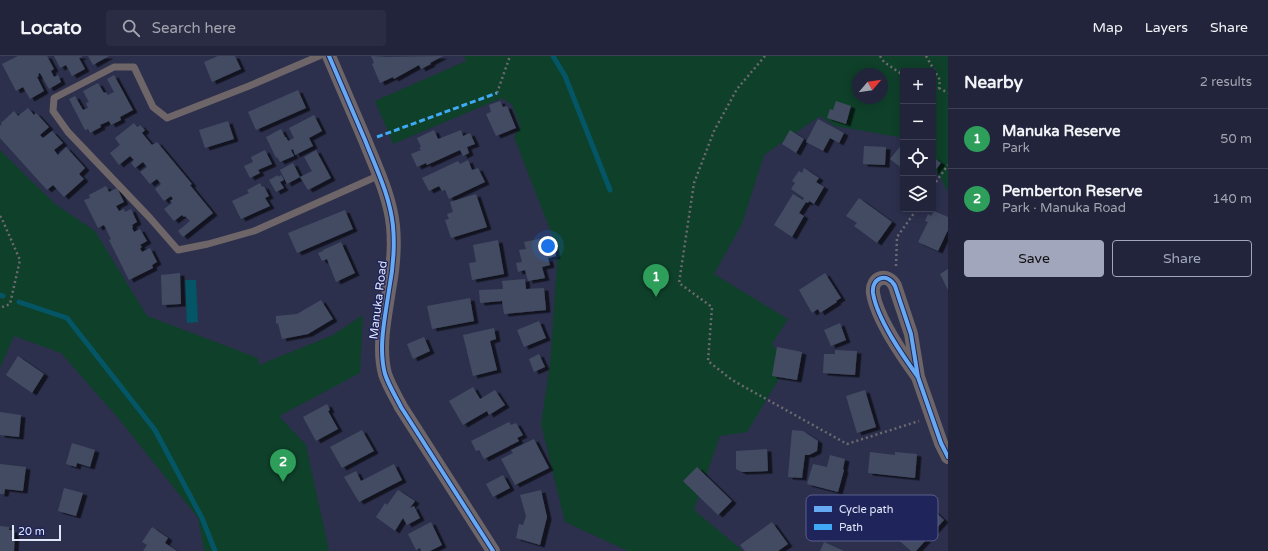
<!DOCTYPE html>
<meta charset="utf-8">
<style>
body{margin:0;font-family:"Varela Round",sans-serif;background:#292c42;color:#f1f3f6}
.controls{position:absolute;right:12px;top:12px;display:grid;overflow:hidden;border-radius:4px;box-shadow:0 2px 10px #0003}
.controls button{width:36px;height:36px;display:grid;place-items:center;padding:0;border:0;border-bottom:1px solid #3e4154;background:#21243a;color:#f1f3f6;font:20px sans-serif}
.compass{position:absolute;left:852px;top:12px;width:36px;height:36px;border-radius:50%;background:#21243a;box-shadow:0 2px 10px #0003;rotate:61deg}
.scale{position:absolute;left:12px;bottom:10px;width:49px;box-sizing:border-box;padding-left:4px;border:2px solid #e0e6fa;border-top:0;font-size:11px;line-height:14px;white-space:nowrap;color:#e0e6fa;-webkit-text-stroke:3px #1f255a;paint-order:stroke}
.you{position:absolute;left:548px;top:190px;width:14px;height:14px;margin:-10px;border:3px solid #fff;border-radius:50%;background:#1a73e8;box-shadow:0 0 0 6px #1a73e833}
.badge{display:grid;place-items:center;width:26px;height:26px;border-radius:50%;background:#a1a6bd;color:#fff;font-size:13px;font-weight:700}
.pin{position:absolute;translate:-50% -33px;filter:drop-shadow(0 1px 2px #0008)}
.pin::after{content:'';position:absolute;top:21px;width:14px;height:12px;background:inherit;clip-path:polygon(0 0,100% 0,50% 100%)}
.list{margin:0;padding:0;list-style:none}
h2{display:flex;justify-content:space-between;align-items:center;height:52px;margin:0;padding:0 16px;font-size:17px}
h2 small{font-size:13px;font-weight:400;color:#a2a4af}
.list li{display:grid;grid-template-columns:26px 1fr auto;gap:12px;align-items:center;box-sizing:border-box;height:60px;padding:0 16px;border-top:1px solid #3e4154}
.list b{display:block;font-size:15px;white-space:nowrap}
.list p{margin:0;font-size:13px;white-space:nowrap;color:#a2a4af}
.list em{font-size:13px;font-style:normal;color:#a2a4af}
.actions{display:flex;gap:8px;padding:12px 16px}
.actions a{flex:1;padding:9px 0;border:1px solid #a1a6bd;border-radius:4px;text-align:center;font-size:14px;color:#a1a6bd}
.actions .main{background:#a1a6bd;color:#111}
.icon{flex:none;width:22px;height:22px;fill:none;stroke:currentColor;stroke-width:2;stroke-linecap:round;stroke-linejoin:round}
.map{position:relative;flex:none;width:948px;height:495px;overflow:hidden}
header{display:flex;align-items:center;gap:24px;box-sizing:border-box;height:56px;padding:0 20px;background:#21243a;border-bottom:1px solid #3e4154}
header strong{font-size:19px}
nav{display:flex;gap:22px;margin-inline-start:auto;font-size:14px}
.search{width:280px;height:36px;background:#292c42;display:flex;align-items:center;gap:10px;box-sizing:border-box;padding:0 14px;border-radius:4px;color:#a2a4af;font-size:15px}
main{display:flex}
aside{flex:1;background:#21243a}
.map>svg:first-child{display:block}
</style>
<header>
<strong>Locato</strong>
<div class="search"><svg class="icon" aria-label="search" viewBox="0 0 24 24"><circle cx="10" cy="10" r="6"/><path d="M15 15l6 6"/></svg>Search here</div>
<nav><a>Map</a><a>Layers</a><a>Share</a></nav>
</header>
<main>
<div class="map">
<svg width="948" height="495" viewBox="0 0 948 495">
<defs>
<filter id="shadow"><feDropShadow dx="4.5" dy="2.5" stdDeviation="0" flood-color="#0009"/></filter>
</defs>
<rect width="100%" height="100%" fill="#2c304d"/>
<path fill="#0f402a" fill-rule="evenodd" d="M464,0H948V136L933,108V15H903V83L898,81L835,70L820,60L764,99L742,168L714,218L788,263L772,288L788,308L747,376L720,380L694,454L743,495H628L565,466L541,368L550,308L558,194L514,81L520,70L512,49L502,42L393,88L375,45L466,5ZM858,18H882V42H858Z
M0,94L55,148L95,175L147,260L258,302L259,309L333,279L363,259L360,317L279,360L306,389L329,495H204L198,462L118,362L61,297L14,280L0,312Z"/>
<path fill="#045666" d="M185,224H196L198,266L187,267Z"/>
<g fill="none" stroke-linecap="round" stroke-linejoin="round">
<path stroke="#045666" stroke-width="5" d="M553,0L565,20L610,134
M0,239L3,240
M19,246L67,262L155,374L202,462L215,495"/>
</g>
<path fill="#424c62" filter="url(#shadow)" d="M18,0H47L54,13L51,15L54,21L58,19L61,26L49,33L40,17L38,18L39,20L37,21L44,35L30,43L23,31L16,35L2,8Z
M54,0H83L79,2L85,13L72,20L66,9L60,12Z
M88,0H109L93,9Z
M218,0H235L241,13L212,26L204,6Z
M371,0L387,1L443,0L430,7L431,8L421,13L419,9L394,23L393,21L380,27L372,8L374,7Z
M114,19L133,54L120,61L121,64L111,69L109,65L100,69L101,71L90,77L88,73L85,74L69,43L75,40L83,54L88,52L86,47L89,46L83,35L98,27L104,37L106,36L108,39L114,36L107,23Z
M298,34L306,52L256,74L248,56Z
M500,45L503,51L507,50L516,72L496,80L486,58L491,56L489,49Z
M836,45L851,50L846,68L827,62L830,53L833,54Z
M28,52L34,59L36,57L49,71L40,79L43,82L52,75L63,87L54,94L58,99L66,91L85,112L79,118L84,123L64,141L53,129L47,134L0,82V70L2,68L1,67L14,55L18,60Z
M314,59L322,75L309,82L313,90L295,99L293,93L291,94L294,100L280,106L277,101L276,102L266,81L281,73L285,81H286L288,85L294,82L289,72Z
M818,63L844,77L839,87L830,82L823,95L806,86Z
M228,65L234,83L205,92L199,74Z
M134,67L137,71L140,69L145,74L142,77L152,89L157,86L192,128L190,129L213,157L183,181L178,175L190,165L185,160L184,161L182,159L174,165L164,153L172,147L170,145L173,143L171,140L164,145L155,133L161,128L157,123L150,128L140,116L147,111L143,106L135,112L131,107L134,104L130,100L119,109L110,97L120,89L115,82Z
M434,74L438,83L461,74L463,80L470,77L475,88L467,91L469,97L463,100L460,94L427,109L426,107L417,111L411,98L421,94L419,92L421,91L417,82Z
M790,74L804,83L796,97L782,88Z
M903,87V113L890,103Z
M864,90L886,91L885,109L863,108Z
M265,94L272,108L258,114L260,117L250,122L244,110L253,106L251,101Z
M316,94L331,122L308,134L300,121L312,115L304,101Z
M933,101L941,107L933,117Z
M468,104L472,114L478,112L485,126L449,143L445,134L442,135L439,130L429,135L422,122L458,105L460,108Z
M293,107L300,121L287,128L280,114Z
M804,112L819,122L816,126L824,131L814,148L809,145L808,147L806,146L799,157L804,160L792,181L774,169L793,138L803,144L804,142L791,133L795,127L792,125L799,115L802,117Z
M278,119V121L281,119L284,124L280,126L284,132L276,136L269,124Z
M260,127L262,131L264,130L269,140L265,142L270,150L241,163L232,145L249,137L247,134Z
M106,130L109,136L117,132L124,146L116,150L119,155L124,153L125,156L131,153L137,166L132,169L133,171L132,172L134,176L140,173L147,185L140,189L142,191L140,192L142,196L150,192L157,206L152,209L153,212L129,224L109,184L111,183L104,169L98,172L84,144L90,142L89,139Z
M476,138L487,171L451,182L445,164L449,163L447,158L453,156L450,146Z
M859,142L892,166L877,187L854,170L857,167L846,160Z
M345,154L353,173L297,197L288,177Z
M934,155L948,161V174L938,195L918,186L928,166L925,165L928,158L931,160Z
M544,182L545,188L553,186L556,200L548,202L550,209L542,211L545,222L528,225L525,214L518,216L516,207L522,206L519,194L526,193L524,186Z
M498,184L504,218L472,224L469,207L476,206L473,189Z
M341,186L355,217L336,226L327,203L322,205L318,197L323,195V194Z
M948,213V234L940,218Z
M180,217L181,248L162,249L161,219Z
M825,217L841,242L836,245L837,246L820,257L818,253L812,257L799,234Z
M525,223L526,233L544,232L546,254L504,258L502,245L480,247L479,234L503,233L502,225Z
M470,242L474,265L432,273L427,250Z
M321,244L333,263L308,278L282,283L278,267L276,268V260L297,258Z
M539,265L546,282L524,291L517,274Z
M840,267L846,284L831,290L824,274Z
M494,272L496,283L490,285L497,314L473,320L463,279Z
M424,281L430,295L413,303L407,288Z
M777,291L802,296L797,324L772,320Z
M835,294L857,295L855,319L823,317L824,298H835Z
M539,298L545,311L534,316L529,303Z
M18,300L44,318L32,337L6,319Z
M473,331L480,343L495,334L505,349L489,359L487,355L463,369L449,345Z
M865,334L876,371L857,377L846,340Z
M327,348L330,354L328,355L338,373L316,385L303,361Z
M0,356L21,359L19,381L0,379Z
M509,366L511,369L516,367L523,379L517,382L519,385L484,403L479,394L476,395L471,385Z
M362,374L374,395L342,412L330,391Z
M792,374L803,375L818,385L817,395L809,399H805L802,422L788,421Z
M534,383L549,412L515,429L501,403L513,397L511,394Z
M72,387L95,394L90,411L77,407L76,411L66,408Z
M767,393L768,415L742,416L736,413V395Z
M870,396L895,399V396L917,398L915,422L868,417Z
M830,399L845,403L843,413L844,414L838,436L807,428L813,408L827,411Z
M0,408L26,411L23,435L5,433L4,438H0Z
M394,408L402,424L359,446L344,421L356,415L361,425Z
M697,411L732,445L718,459L683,425Z
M503,419L510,432L493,441L486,428Z
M64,432L83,437L76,460L58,455Z
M398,434L415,445L410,452L414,450L420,462L407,469L403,462L395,475L376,461L385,447L387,449Z
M541,434L547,461L540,489L516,482L519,468L523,469L526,460L520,439Z
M926,447L944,464L916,495H911L895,481Z
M431,466L442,489L430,495H421L420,492L416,494L408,478Z
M772,466L788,488L778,495H745L740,489Z
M0,470L9,471V474H15L14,495H0Z
M152,471L168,482L165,487L177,495H143L147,489L142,486Z
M824,486L844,495H820Z"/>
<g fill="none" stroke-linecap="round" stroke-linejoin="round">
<path stroke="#6d6970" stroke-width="2.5" stroke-dasharray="2 3" stroke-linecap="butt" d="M765,0L737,33L714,75L694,127L679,227L712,251L708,305L732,324L847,388L919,365
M880,0L884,6L903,19
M926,0L940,24L939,32L933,34
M939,32L948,37
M497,37L510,0
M933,130L948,109
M0,160L2,163L20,204L10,248L0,252
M896,210L897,181L917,153"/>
<path stroke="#6d6567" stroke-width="7" d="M319,0L249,30L167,62L153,51L134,11H114L54,42L53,55L68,76L150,162L178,194L208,188L254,175L380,119"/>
<path stroke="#6d6567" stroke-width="14" d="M329,0C341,28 353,56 365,84C376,112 390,140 393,170C395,191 393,213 389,234C385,262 378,291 385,318C389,330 396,341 401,351L493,495
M918,321C903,300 877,263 873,237C871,221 888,216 895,230L911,278L918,321L941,387L948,401"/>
<path stroke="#3fa9f5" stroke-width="3" stroke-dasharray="6 3" stroke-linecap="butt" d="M377,81L497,37"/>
<g stroke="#1f255a" stroke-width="6">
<path id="cycleway" d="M329,0C341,28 353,56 365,84C376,112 390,140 393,170C395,191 393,213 389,234C385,262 378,291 385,318C389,330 396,341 401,351L493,495
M918,321C903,300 877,263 873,237C871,221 888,216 895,230L911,278L918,321L941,387L948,401"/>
</g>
<use href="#cycleway" stroke="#66a8f1" stroke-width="4"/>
</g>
<g text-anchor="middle" stroke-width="3" stroke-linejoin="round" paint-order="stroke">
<g font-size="12" fill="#e0e6fa" stroke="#1f255a">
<text transform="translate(378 244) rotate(-83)" y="4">Manuka Road</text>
</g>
</g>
<rect x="806" y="439" width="132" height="46" rx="6" fill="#1f255a" stroke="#595f8a" stroke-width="1"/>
<rect x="814" y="450" width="18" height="6" fill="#66a8f1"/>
<rect x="814" y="468" width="18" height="6" fill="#3fa9f5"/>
<g font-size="11" fill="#e0e6fa">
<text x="839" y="457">Cycle path</text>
<text x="839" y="475">Path</text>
</g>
</svg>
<div class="controls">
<button>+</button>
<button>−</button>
<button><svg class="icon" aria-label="locate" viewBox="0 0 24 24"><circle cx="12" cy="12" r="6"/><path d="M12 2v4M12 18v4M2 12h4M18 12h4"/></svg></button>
<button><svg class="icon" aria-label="layers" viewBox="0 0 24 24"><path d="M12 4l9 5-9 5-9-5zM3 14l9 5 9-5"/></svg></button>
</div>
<svg class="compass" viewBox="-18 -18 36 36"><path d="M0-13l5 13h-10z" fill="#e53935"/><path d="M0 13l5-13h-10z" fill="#a2a4af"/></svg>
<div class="scale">20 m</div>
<div class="you"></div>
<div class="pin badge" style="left:656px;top:241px;background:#2e9e5b">1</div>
<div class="pin badge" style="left:283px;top:426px;background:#2e9e5b">2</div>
</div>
<aside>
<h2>Nearby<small>2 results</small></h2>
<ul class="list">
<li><span class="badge" style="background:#2e9e5b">1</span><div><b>Manuka Reserve</b><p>Park</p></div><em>50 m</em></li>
<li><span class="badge" style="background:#2e9e5b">2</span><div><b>Pemberton Reserve</b><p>Park · Manuka Road</p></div><em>140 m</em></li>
</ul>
<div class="actions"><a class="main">Save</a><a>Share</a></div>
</aside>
</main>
